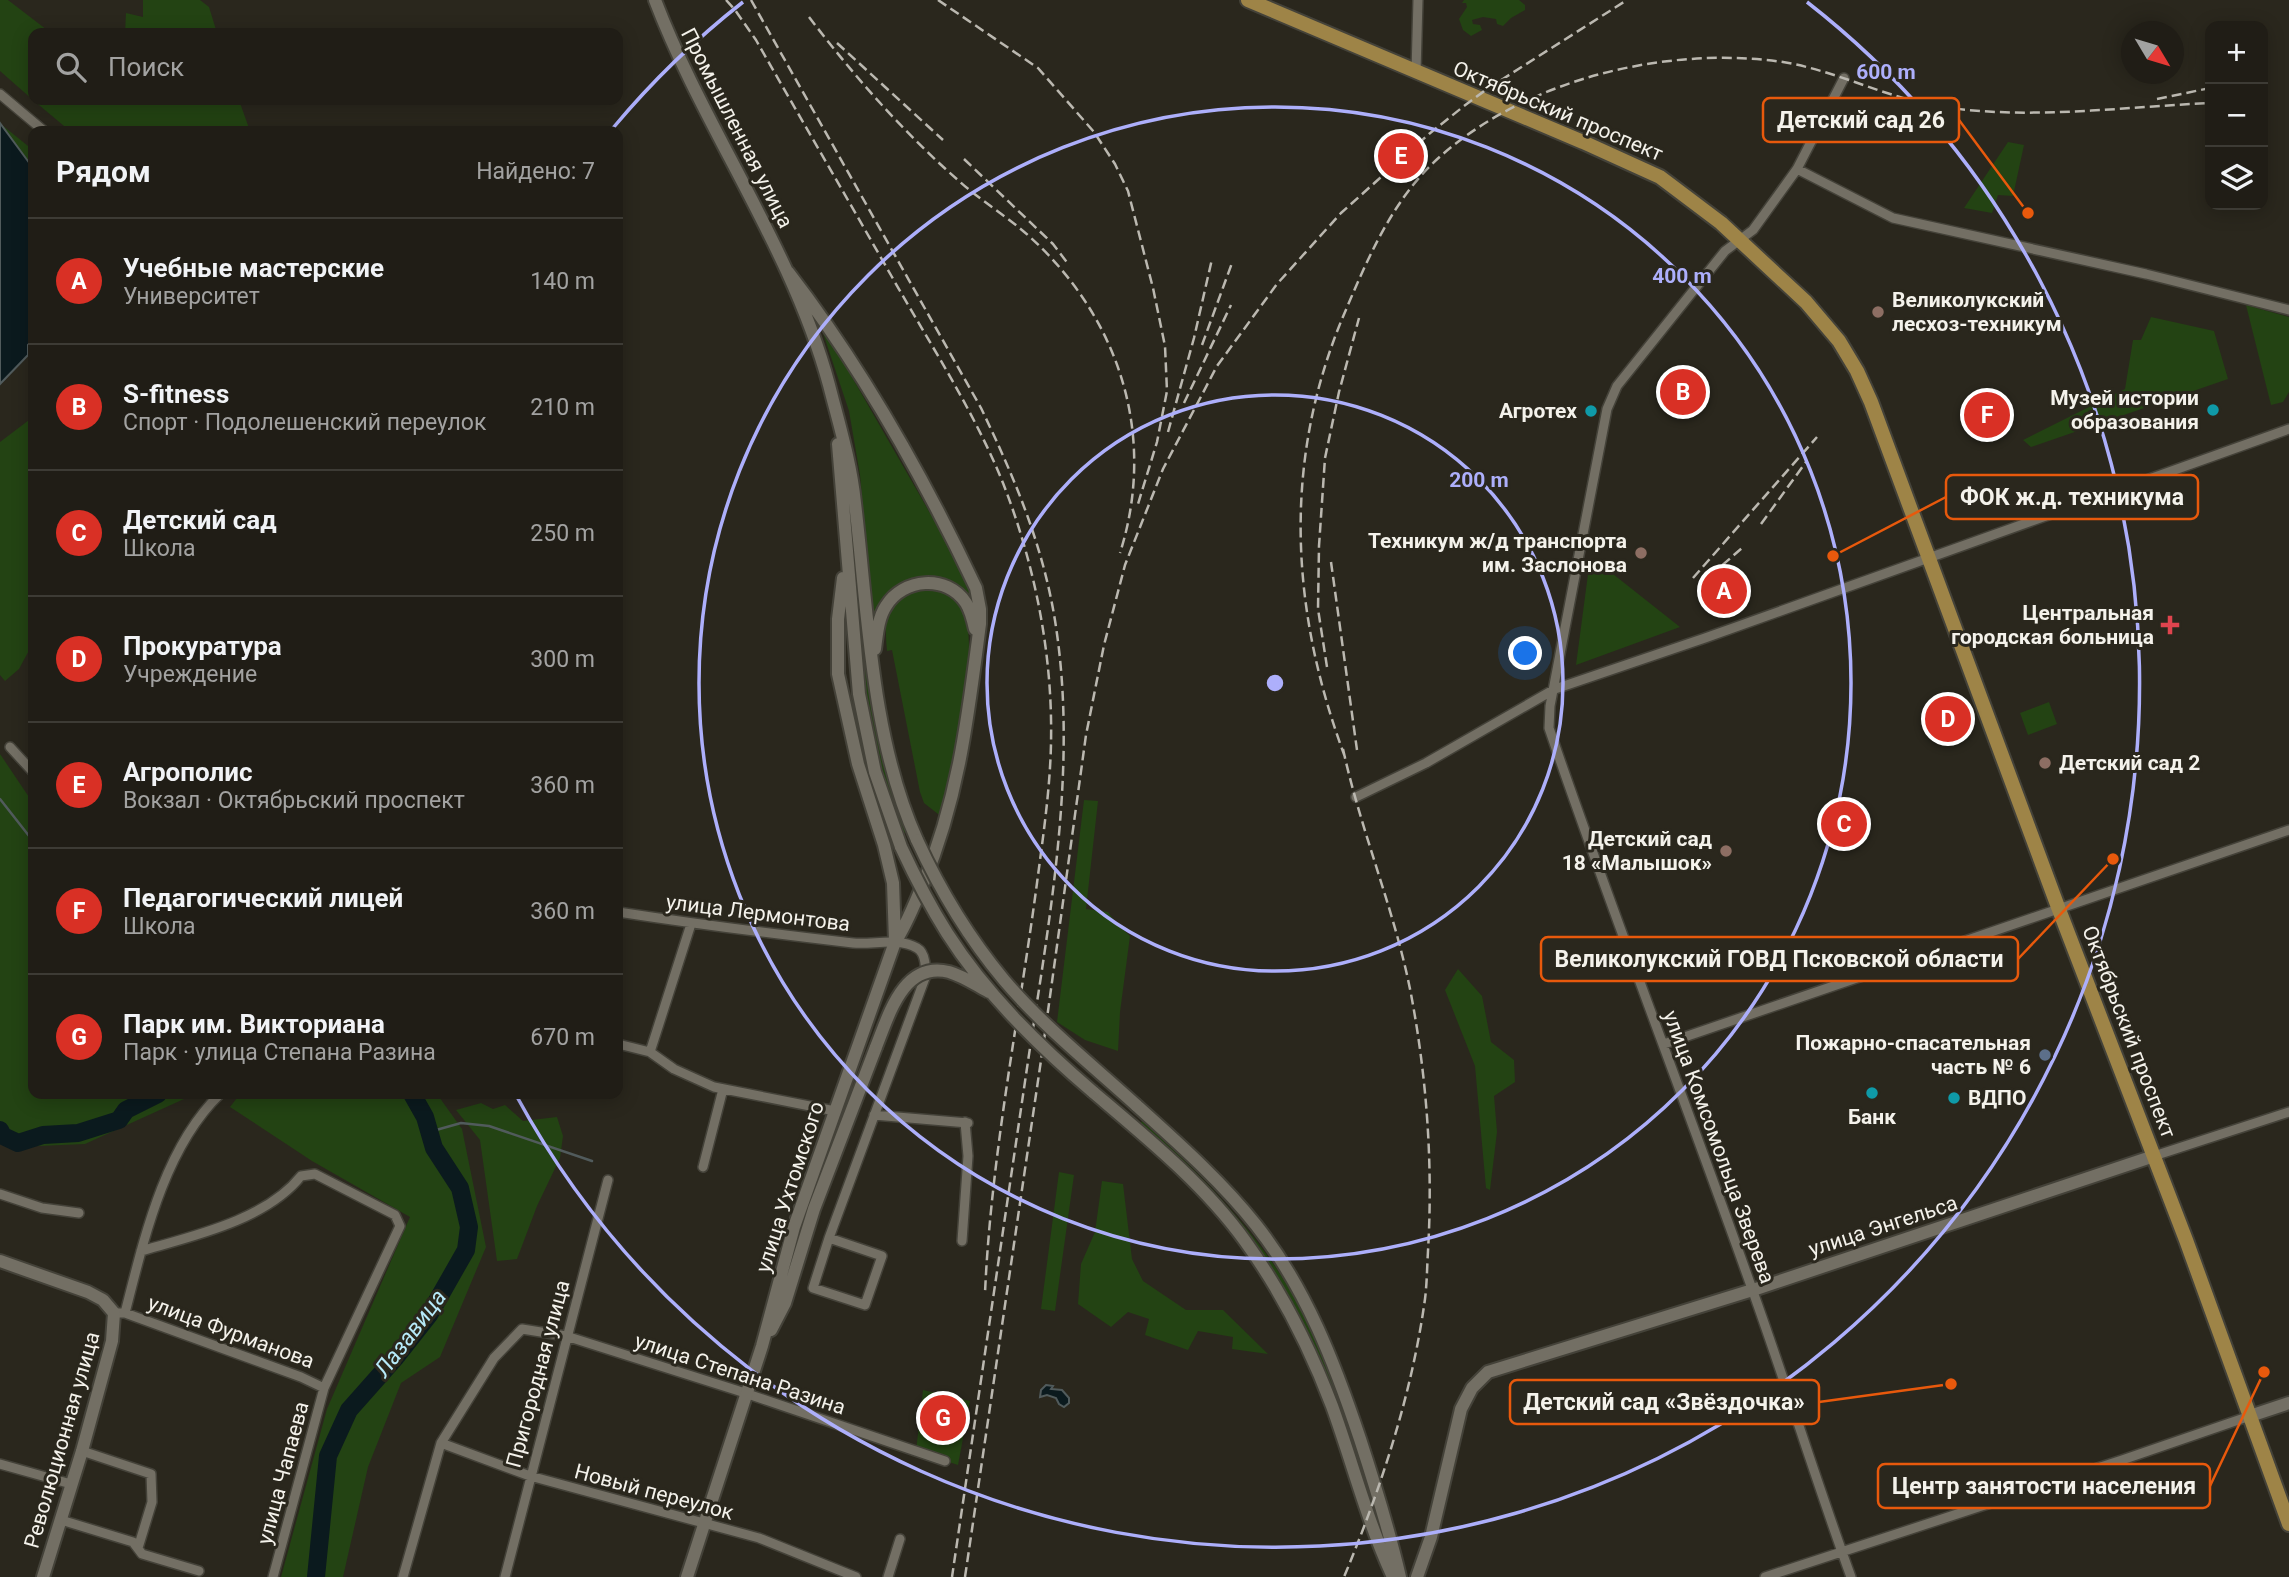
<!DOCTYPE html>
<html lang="ru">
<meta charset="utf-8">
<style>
body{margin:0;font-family:Roboto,sans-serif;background:#2d2a23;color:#f1f3f6}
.controls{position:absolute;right:21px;top:21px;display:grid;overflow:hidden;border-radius:14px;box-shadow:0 4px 18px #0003}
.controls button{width:63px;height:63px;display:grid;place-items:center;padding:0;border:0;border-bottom:2px solid #3d3b35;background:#201d16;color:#f1f3f6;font:35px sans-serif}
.compass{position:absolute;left:2121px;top:21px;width:63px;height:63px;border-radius:50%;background:#201d16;box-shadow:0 4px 18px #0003;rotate:128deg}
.you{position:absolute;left:1526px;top:654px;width:24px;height:24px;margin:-18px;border:5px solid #fff;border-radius:50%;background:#1a73e8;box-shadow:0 0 0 10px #1a73e833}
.badge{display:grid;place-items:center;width:46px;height:46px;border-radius:50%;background:#d93025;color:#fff;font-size:23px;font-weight:700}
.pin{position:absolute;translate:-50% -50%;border:4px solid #fff;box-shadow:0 2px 7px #0006}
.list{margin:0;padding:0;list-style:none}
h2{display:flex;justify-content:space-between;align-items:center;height:91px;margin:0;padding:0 28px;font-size:30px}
h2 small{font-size:23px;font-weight:400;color:#a2a2a1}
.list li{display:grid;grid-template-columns:46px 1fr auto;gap:21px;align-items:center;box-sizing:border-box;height:126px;padding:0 28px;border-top:2px solid #3d3b35}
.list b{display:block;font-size:26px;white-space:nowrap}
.list p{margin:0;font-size:23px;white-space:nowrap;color:#a2a2a1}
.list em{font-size:23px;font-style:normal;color:#a2a2a1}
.icon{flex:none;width:38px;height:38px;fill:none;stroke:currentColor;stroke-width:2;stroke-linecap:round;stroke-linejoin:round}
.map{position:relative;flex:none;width:2289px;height:1577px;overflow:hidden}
.search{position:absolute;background:#201d16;box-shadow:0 4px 18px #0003;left:28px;top:28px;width:595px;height:77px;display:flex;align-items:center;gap:18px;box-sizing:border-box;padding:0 24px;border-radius:14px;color:#a2a2a1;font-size:26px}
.panel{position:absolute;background:#201d16;box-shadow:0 4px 18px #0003;left:28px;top:126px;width:595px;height:973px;border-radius:14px}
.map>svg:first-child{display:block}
</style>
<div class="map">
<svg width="2289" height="1577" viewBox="0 0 2289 1577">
<rect width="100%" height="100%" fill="#2a271d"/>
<path fill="#234313" d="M0,0H8L51,33H33V100L0,71Z
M143,0H200L209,7L217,33H125L126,13L143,17Z
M1464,0H1519L1525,5V10L1511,18L1503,26L1497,24L1496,19L1483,17L1472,20L1473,24L1480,25L1482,30L1471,36L1463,30L1459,19L1467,7L1466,3H1462Z
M33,100H239L250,131H70Z
M2,125L33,150V168Z
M2008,142L2024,145L2013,196L1998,195L1992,213L1964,208Z
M2246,305L2289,317V392L2283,402L2271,405Z
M2151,317L2214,331L2228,379L2031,447L2023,440L2125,389L2133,340H2141Z
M818,318L961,567L973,599L971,602C941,559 893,574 873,617L860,475L849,411Z
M33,417V643L19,669L5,681L0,675V442Z
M1590,559H1594L1680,627L1576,665Z
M919,588C935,588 952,592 961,606C984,644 951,770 941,814H938L924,803L920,792L892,650L887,651C884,618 885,601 919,588Z
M865,658C873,717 883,777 907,831L902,834C882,777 869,719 861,659Z
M2049,702L2057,724L2028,735L2020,713Z
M0,754L33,803V1094H195L85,1144L15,1147L0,1138Z
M1084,800L1098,801L1086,909L1108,912L1117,924L1130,936L1120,1012L1118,1051L1085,1040L1057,1022Z
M1458,969L1482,996L1491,1042L1514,1060L1515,1082L1494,1096L1497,1132L1490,1190L1486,1188L1475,1066L1445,990Z
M240,1094H437L462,1129L486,1247L440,1357L401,1383L368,1467L343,1577H281L327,1409L410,1217L312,1161L230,1107Z
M481,1103L493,1109L505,1105L523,1121L557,1117L563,1136L560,1158L537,1206L517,1259L497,1261L480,1140L456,1110Z
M1142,1121C1220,1191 1286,1263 1326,1361C1341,1399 1353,1439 1366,1478L1362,1479C1338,1406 1314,1334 1272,1269C1238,1217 1186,1166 1140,1124Z
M1059,1172L1074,1175L1055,1311L1041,1309Z
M1102,1181L1123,1184L1132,1259L1143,1281L1186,1310H1223L1268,1354L1232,1349L1233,1337L1198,1331L1188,1350L1145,1335L1149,1319L1128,1312L1111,1327L1078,1304L1081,1264L1095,1232Z
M923,1390L970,1401L958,1465L916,1451Z"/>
<path fill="#0b1a1e" stroke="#515b5c" stroke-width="2" d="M0,123L33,168V238L30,240L33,248V340L28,345V355L0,384Z
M1046,1385L1053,1386L1051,1389L1062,1390L1069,1398V1403L1064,1407L1059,1404L1056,1398L1047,1395L1040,1397L1041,1390Z"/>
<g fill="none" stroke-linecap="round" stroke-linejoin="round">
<path stroke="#515b5c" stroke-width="2.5" d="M0,799L33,841
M429,1132L461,1123L489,1126L592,1161"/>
<path stroke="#0b1a1e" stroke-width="18" d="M0,1130L3,1136L18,1143L43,1135L78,1133L119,1120L126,1110L158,1094
M316,1577L328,1456L349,1410L396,1357L429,1315L466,1250L469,1227L460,1188L434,1148L425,1117L412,1094"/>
<g stroke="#444239" stroke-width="12">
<path id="street" d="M1416,72L1418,0
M1844,78L1797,169L1753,230L1725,251L1617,386L1607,409L1550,706L1549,728C1613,915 1685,1100 1751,1286C1786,1383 1816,1481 1851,1577
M0,94L44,131
M1797,169L1893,218L2146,274L2289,310
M10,747L33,772
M1356,797L1426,763L1555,689L1705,638L2289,429
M618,912C696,924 774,934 853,943C874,945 898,937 917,948C926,953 926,969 925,978L829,1238L813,1288L865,1305L882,1256L829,1238
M618,1044L650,1052L674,1069L714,1087L835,1111
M1664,1044L2289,830
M650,1052L691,924
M874,1115L968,1123
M2154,1156L2289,1112
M703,1167L723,1089
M0,1194L42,1208L79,1213
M962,1241L968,1156L965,1122
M141,1251C193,1236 266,1220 301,1176L315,1174L395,1215L400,1226L324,1388L273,1577
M114,1313H125C144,1239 164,1148 220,1094
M125,1313L301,1377L324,1388
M441,1443L530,1476L759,1538L856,1577
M82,1451L151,1474L152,1502L138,1548
M0,1464L71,1484
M61,1520L133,1542L142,1554L199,1571
M403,1577L441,1443L494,1358L522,1329L566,1336L736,1390L945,1461
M505,1577L608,1180
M888,1577L900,1539
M1765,1577L2122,1460L2250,1416"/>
</g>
<g stroke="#444239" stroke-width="16">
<path id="secondary" d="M655,0C705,131 792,248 829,385C839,424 851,463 855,503C868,613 871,738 917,840
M838,444L859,694L875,772L901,847
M843,578L838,619V674L858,764L884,845L893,883L895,941
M875,649C877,634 878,618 886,606C903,578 947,574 966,603C971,611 973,620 975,629
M1093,1092C1146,1137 1204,1184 1245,1241C1282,1292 1310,1348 1332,1406C1353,1464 1367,1521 1393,1577
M1136,1105C1178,1143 1221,1181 1256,1225C1306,1288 1335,1364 1360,1439C1375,1485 1389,1530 1400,1577
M0,1261L88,1292L103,1300L114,1313L112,1341L82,1451L43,1577
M771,1330L785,1303L814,1209L876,1047
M2250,1416L2289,1403
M687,1577L762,1346L794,1227L895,942C907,924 914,905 923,884C959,797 968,716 980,624V609L976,588C924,478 863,369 788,272
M1417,1577L1431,1537L1461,1409L1472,1388L1488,1372L1759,1288L2154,1156"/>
</g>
<g stroke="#444239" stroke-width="18">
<path id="primary" d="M1248,0L1583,142L1660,177L1721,223L1806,302L1839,341L1857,371L1871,402L2058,907L2186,1240L2289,1524"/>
</g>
<use href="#street" stroke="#736f64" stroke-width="9"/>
<use href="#secondary" stroke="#736f64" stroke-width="12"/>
<use href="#primary" stroke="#9e8447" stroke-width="14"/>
<path stroke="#bbb8b0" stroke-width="2.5" stroke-dasharray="10 5" stroke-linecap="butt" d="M726,0L735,10L756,40C801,119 847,198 892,277C930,344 974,411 1003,483C1035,565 1053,655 1051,744C1050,790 1043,837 1037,883C1019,1019 991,1156 985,1293
M751,0L981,408C1016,481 1046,552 1057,634C1077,777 1048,926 1027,1068C1002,1238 977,1407 952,1577
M938,0L1038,68L1094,132L1115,164L1128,191L1153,288L1165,346L1167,391L1157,442L1138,504
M809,17C854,76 903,132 959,181C981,201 1007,216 1030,237C1120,319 1157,436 1120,553
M837,43L943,140
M2157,99L2210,88
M964,159L1053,244L1069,265
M1202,345L1232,263
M1184,403L1231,305
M1168,432L1194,338L1212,259
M1761,524L1806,462
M1331,562L1357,750
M1711,575L1742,548
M1693,578L1817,437
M1327,667L1318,609L1319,546L1325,458L1339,392L1359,318
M1343,749C1361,832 1395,911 1411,994C1427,1079 1433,1165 1428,1251C1427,1267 1427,1283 1425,1299C1412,1394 1381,1488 1344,1577
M1345,757C1291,612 1282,465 1342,319C1365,265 1389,206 1432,164C1520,80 1665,45 1783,62C1838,71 1888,99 1943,107C2031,120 2122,107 2210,103
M965,1577L1044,1040L1086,735L1104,645L1125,565L1163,469L1217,366L1277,284L1341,213L1429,134L1464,106L1487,89L1627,0"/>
<g stroke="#444239" stroke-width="16" stroke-linecap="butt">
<path id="secondary-bridge" d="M917,840C940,890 969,938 1004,980C1043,1026 1092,1065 1136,1105
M901,847C915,877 930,906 947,933C986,994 1038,1045 1093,1092
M876,1047C889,1015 903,961 949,972C963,976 976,985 989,992"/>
</g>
<use href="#secondary-bridge" stroke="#736f64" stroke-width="12"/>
</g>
<g fill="none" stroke="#adaffb" stroke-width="3.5">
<circle cx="1275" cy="683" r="288"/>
<circle cx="1275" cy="683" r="576"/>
<path d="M613 128A864 864 0 0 1 743 2M1807 2A864 864 0 1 1 516 1095"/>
</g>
<g fill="#8d6e63" stroke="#2a271d" stroke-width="2.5">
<circle cx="1878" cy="312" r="7"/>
<circle cx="1641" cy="553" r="7"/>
<circle cx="2045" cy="763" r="7"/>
<circle cx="1726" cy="851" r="7"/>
</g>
<g fill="#0f9aa8" stroke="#2a271d" stroke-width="2.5">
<circle cx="2213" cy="410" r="7"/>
<circle cx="1591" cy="411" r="7"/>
<circle cx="1872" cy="1093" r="7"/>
<circle cx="1954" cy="1098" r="7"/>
</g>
<path fill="#e0444e" stroke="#2a271d" stroke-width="2.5" d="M2166.5 614.5h7v7h7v7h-7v7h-7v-7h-7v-7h7z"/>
<circle fill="#5c6f8a" stroke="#2a271d" stroke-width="2.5" cx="2045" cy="1055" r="7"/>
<g text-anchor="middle" stroke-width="6" stroke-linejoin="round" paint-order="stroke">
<g font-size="21" fill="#f4f2eb" stroke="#2a271d">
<text transform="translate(1558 111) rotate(23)" y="7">Октябрьский проспект</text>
<text transform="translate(737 128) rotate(63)" y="7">Промышленная улица</text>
<text transform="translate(758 913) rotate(7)" y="7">улица Лермонтова</text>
<text transform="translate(2129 1032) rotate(69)" y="7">Октябрьский проспект</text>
<text transform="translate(1719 1147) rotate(70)" y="7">улица Комсомольца Зверева</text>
<text transform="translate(790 1187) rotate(-72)" y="7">улица Ухтомского</text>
<text transform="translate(1883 1226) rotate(-18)" y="7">улица Энгельса</text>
<text transform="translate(231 1332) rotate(20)" y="7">улица Фурманова</text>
<text transform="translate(538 1374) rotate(-75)" y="7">Пригородная улица</text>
<text transform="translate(740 1374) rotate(18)" y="7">улица Степана Разина</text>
<text transform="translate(62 1440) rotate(-74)" y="7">Революционная улица</text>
<text transform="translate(283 1473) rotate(-75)" y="7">улица Чапаева</text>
<text transform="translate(654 1492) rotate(15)" y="7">Новый переулок</text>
</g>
<g font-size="21" font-weight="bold" fill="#f4f2eb" stroke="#2a271d" text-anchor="end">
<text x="1892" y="307" text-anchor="start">Великолукский<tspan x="1892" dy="24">лесхоз-техникум</tspan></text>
<text x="2199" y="405">Музей истории<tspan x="2199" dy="24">образования</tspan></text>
<text x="1577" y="418">Агротех</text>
<text x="1627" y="548">Техникум ж/д транспорта<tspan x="1627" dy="24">им. Заслонова</tspan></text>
<text x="2154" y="620">Центральная<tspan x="2154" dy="24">городская больница</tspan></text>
<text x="2059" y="770" text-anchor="start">Детский сад 2</text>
<text x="1712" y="846">Детский сад<tspan x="1712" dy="24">18 «Малышок»</tspan></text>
<text x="2031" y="1050">Пожарно-спасательная<tspan x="2031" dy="24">часть № 6</tspan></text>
<text x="1968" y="1105" text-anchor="start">ВДПО</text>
<text x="1872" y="1124" text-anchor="middle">Банк</text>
</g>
<g font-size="23" font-style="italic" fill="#b7eafa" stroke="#2a271d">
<text transform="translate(410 1333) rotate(-53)" y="8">Лазавица</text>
</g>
</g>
<circle cx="1275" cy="683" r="10" fill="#adaffb" stroke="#2a271d" stroke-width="3.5"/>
<g font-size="21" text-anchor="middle" font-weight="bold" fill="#adaffb" stroke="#2a271d" stroke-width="6" stroke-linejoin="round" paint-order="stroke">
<text x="1886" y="79">600 m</text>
<text x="1682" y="283">400 m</text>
<text x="1479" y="487">200 m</text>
</g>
<path fill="none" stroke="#e8590c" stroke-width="2.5" d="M2028 213L1959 120M1833 556L1946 497M2113 859L2018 959M1951 1384L1819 1402M2264 1372L2210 1486"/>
<g fill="#e8590c" stroke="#2a271d" stroke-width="2.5">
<circle cx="2028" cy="213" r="7"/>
<circle cx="1833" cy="556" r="7"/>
<circle cx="2113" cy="859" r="7"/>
<circle cx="1951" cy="1384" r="7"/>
<circle cx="2264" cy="1372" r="7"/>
</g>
<g fill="#2a271d" stroke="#e8590c" stroke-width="2.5">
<rect x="1763" y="98" width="196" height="44" rx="7"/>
<rect x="1946" y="475" width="252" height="44" rx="7"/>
<rect x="1541" y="937" width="477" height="44" rx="7"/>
<rect x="1510" y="1380" width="309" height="44" rx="7"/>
<rect x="1878" y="1464" width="332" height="44" rx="7"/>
</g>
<g font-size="23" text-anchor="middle" font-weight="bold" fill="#f4f2eb">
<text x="1861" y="128">Детский сад 26</text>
<text x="2072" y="505">ФОК ж.д. техникума</text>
<text x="1779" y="967">Великолукский ГОВД Псковской области</text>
<text x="1664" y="1410">Детский сад «Звёздочка»</text>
<text x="2044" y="1494">Центр занятости населения</text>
</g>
</svg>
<div class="controls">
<button>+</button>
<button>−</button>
<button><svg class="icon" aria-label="layers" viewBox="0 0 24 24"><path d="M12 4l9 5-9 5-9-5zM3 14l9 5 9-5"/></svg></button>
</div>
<svg class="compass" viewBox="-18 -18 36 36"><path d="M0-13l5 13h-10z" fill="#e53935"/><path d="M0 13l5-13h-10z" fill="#a2a2a1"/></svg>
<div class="you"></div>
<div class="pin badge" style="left:1724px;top:591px">A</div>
<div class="pin badge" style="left:1683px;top:392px">B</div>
<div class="pin badge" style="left:1844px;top:824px">C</div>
<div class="pin badge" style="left:1948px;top:719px">D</div>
<div class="pin badge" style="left:1401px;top:156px">E</div>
<div class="pin badge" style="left:1987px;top:415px">F</div>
<div class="pin badge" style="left:943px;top:1418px">G</div>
<div class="search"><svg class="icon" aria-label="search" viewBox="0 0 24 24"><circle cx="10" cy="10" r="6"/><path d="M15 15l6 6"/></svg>Поиск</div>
<section class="panel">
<h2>Рядом<small>Найдено: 7</small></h2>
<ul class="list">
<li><span class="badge">A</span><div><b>Учебные мастерские</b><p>Университет</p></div><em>140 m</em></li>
<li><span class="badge">B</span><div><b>S-fitness</b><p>Спорт · Подолешенский переулок</p></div><em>210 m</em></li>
<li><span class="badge">C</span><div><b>Детский сад</b><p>Школа</p></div><em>250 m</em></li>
<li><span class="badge">D</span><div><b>Прокуратура</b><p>Учреждение</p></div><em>300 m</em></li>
<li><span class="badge">E</span><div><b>Агрополис</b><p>Вокзал · Октябрьский проспект</p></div><em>360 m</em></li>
<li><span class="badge">F</span><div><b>Педагогический лицей</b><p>Школа</p></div><em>360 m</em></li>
<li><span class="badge">G</span><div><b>Парк им. Викториана</b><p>Парк · улица Степана Разина</p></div><em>670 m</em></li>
</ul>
</section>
</div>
